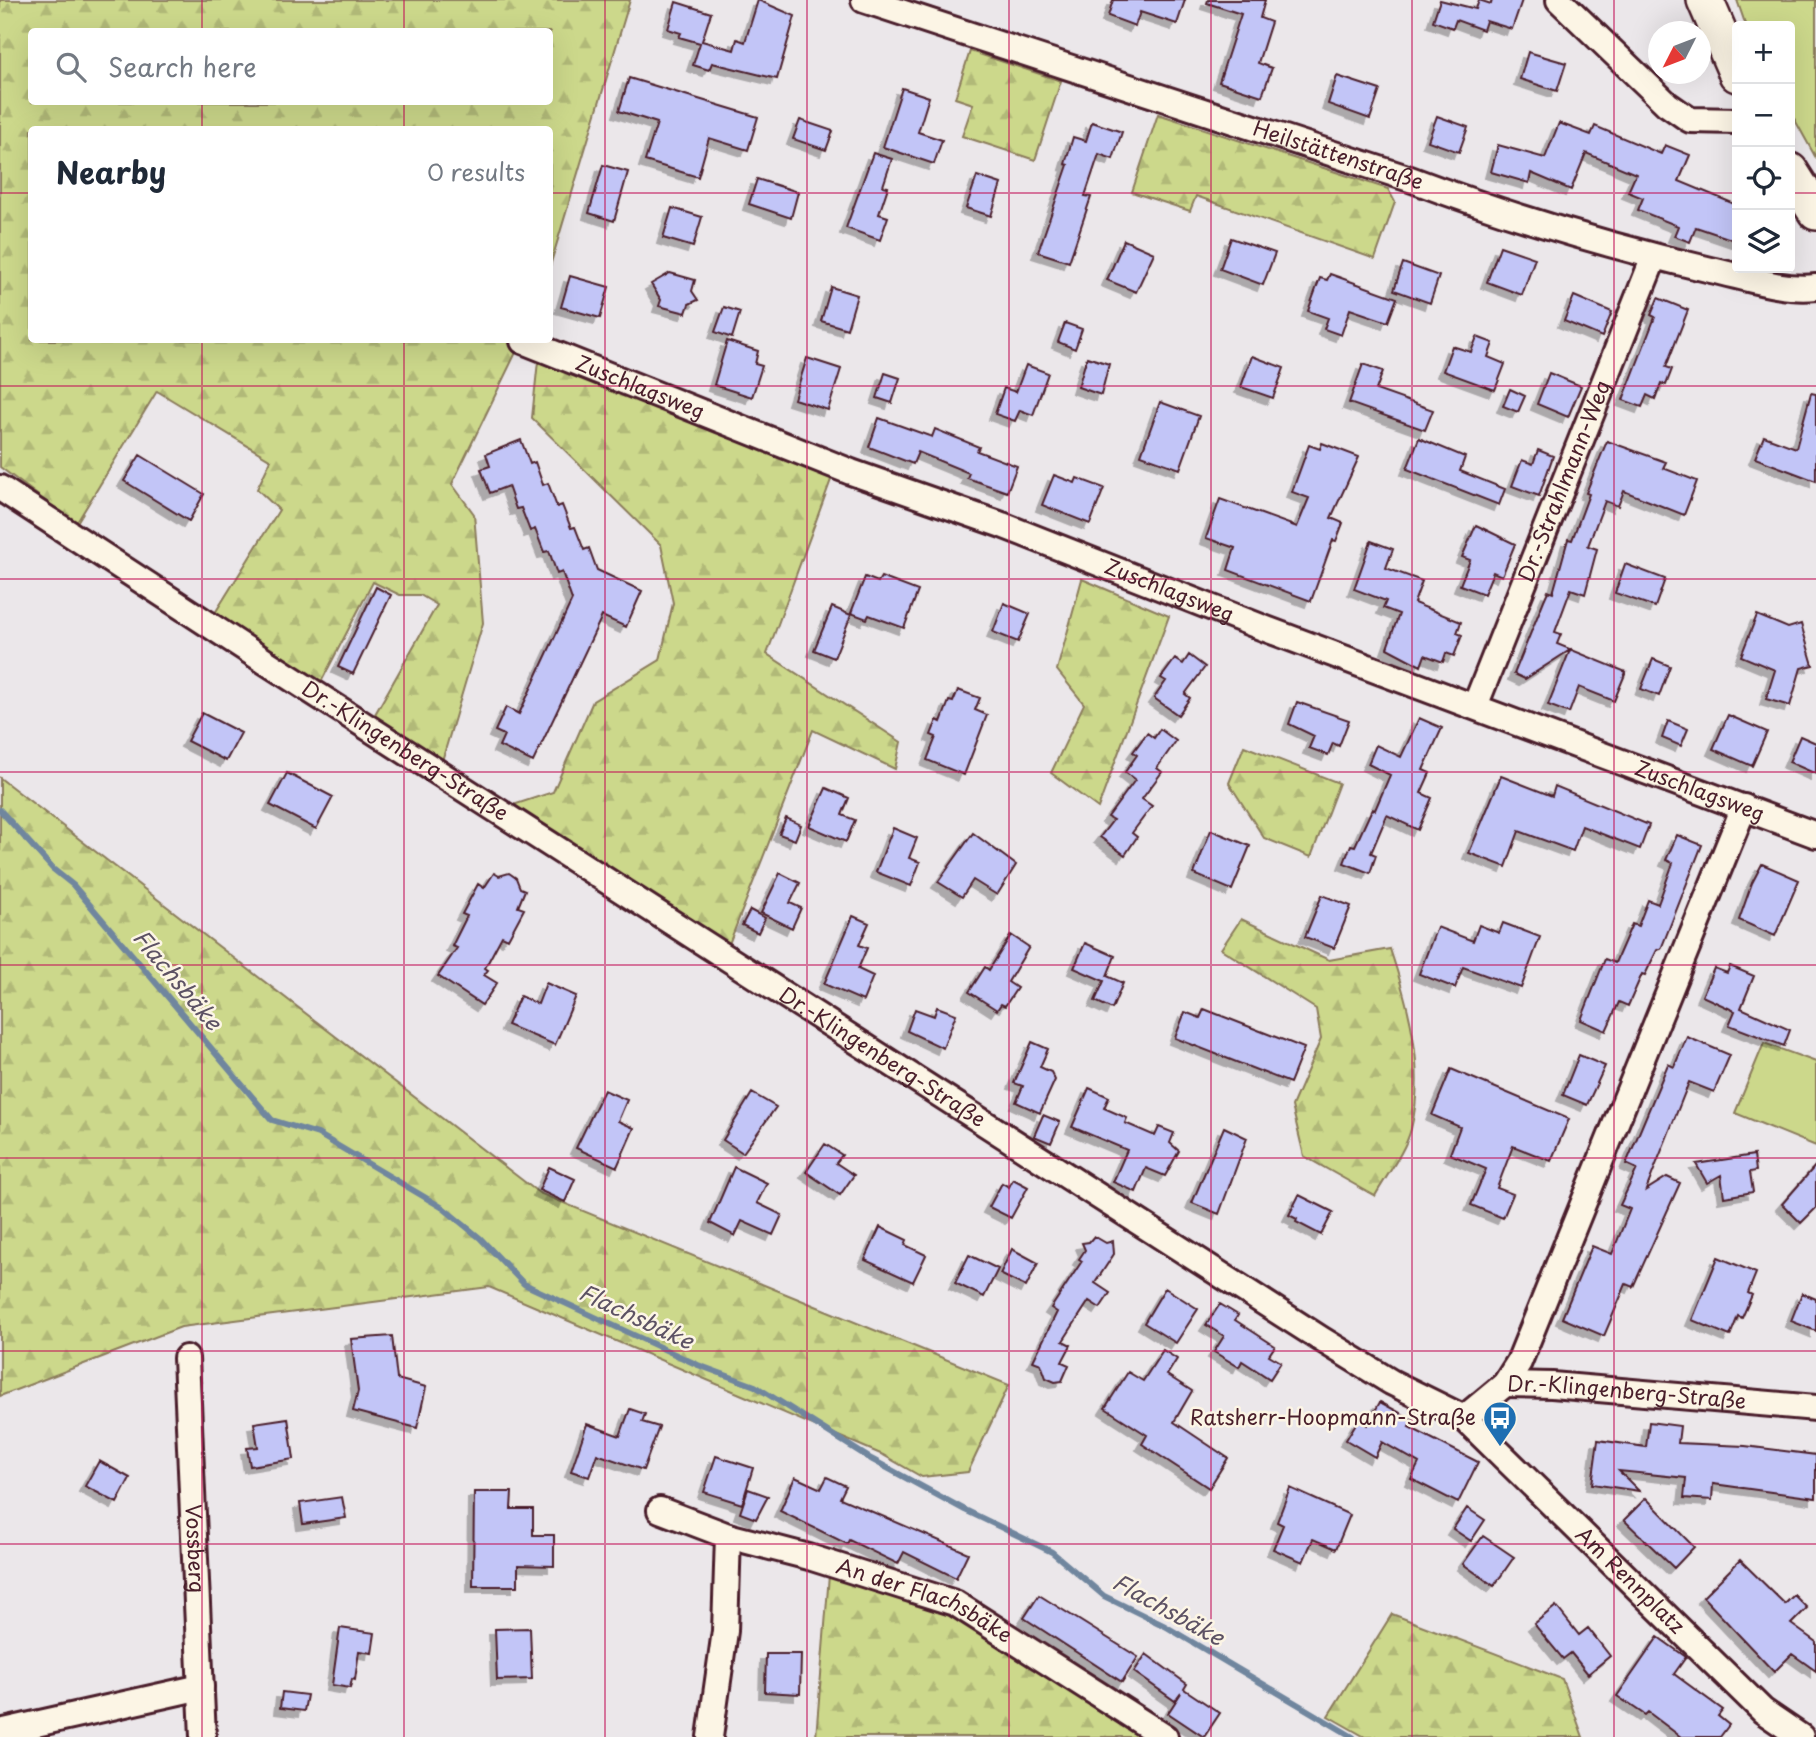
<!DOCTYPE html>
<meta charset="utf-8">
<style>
body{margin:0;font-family:"Playpen Sans",sans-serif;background:#f6f6f7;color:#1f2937}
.controls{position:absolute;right:21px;top:21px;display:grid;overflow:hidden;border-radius:7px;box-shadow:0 7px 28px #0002}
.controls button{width:63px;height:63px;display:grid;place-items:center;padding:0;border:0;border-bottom:2px solid #e0e1e3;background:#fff;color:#1f2937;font:35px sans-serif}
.compass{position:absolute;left:1648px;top:21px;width:63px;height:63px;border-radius:50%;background:#fff;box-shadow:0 7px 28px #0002;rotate:228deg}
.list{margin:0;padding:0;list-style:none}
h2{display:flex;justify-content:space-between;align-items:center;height:91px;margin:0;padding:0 28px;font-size:30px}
h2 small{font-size:23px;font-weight:400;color:#747a83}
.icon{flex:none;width:38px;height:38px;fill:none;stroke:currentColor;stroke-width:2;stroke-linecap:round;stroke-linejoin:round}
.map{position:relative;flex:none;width:1816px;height:1737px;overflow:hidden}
.search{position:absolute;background:#fff;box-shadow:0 7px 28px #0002;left:28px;top:28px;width:525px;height:77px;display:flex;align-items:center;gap:18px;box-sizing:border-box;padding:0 24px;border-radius:7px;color:#747a83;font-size:26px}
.panel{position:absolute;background:#fff;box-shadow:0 7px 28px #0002;left:28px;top:126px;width:525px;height:217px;border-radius:7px}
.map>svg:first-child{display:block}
</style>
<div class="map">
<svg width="1816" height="1737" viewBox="0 0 1816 1737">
<defs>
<pattern id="forest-firs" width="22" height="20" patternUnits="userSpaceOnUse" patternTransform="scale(1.75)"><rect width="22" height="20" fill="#ccd88b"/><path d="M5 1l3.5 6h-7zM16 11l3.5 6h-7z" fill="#b1b978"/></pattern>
<filter id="shadow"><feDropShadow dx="-6" dy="6" stdDeviation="0" flood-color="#0004"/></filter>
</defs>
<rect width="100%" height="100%" fill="#ebe7ea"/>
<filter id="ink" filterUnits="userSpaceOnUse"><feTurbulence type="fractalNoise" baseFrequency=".0143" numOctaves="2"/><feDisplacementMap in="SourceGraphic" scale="14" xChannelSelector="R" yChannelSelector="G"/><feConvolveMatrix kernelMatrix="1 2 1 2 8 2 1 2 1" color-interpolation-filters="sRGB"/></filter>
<g filter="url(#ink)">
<path fill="#ccd88b" stroke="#8b7c5b" stroke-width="2" d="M1737,0H1816V158L1790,111V26H1746Z
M1764,1043L1816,1062V1146L1735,1113Z"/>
<path fill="url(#forest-firs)" stroke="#8b7c5b" stroke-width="2" fill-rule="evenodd" d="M0,0H630L550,266V130H32V340H522L452,484L474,514L483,623L442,761L374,716L437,605L420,595H400L373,582L319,686L215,613L279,510L257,489L271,460L157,391L76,524L0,467ZM32,32H550V102H32Z
M970,51L1061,81L1035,160L962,136L973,104L955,98Z
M1158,114L1388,189L1395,202L1375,259L1196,196L1190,211L1132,192Z
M538,361L832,477L767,654L901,742L895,769L813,730L727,949L510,806L553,792L593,701L660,660L673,603L661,545L532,418Z
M1082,579L1169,616L1098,808L1051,773L1084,704L1057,670Z
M1244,746L1339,783L1311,857L1264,838L1229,783Z
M0,778L539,1193L1009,1385L968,1472L922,1477L883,1455L489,1287L181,1327L0,1396Z
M1241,919L1329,960L1390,949C1409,1006 1426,1069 1411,1129C1405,1152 1386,1176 1375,1196L1304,1156L1292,1106L1321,1039L1316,1009L1221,949Z
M829,1575L955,1612L1150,1737H816Z
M1392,1614L1562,1679L1583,1737H1365L1328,1716Z"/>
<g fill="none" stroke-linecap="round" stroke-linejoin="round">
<path stroke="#70869e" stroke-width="6" d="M0,810L53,869L73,885L272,1120L318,1134L443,1208L480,1238L524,1284L698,1365L755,1386L871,1459L965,1510L1052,1552L1104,1596L1165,1626L1353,1737"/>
</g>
<path fill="#c2c5f7" stroke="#4a1f2b" stroke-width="2" filter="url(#shadow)" d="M758,0L795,16L777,79L712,63L709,70L693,65L700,43L679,37L681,33L668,29L676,2L711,13L702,41L734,50L737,39L745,42Z
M1113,0H1185L1177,24L1140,12L1135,26L1108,16Z
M1208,0H1265L1260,18L1271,22L1258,63L1272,68L1262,96L1219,82L1241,14L1207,3Z
M1440,0L1476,9L1479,0L1491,4L1492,0H1522L1512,29L1486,21L1483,30L1456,20L1453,28L1433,21Z
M1528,52L1566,63L1557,91L1520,79Z
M1337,76L1380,90L1370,119L1328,104Z
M629,78L758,117L748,150L709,138L698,177L645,161L657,123L619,111Z
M902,88L929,97L918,132L942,140L934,164L883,147Z
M1437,116L1468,127L1459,152L1428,141Z
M800,120L833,131L826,150L793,139Z
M1092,122L1122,132L1113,159L1099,154L1085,196L1091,197L1069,262L1038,252L1068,165L1065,164L1073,137L1086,141Z
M1559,123L1591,135L1595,126L1661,154L1665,145L1690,155L1679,181L1737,205V241L1696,227L1690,242L1674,236L1678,226L1638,210L1643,198L1628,192L1636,174L1586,153L1571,190L1531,173L1529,183L1491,172L1498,145L1545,158Z
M873,153L892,159L883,186L888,187L879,214L888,217L880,240L846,228Z
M603,165L628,172L614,221L589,213Z
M977,176L1001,184L991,216L966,208Z
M757,179L798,192L791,218L749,204Z
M672,208L702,217L693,247L663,238Z
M1231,238L1275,253L1263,285L1220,269Z
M1124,240L1154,253L1136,292L1107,280Z
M1500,246L1535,258L1522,295L1487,282Z
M1403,263L1439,276L1430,303L1394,290Z
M670,273L695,280L692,291L698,300L689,304L686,313L659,306L661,300L651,284Z
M1330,274L1397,298L1388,322L1350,309L1341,335L1324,329L1328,318L1308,311L1320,278L1327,280Z
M570,276L609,287L600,318L561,307Z
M831,287L857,295L847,329L821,321Z
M1574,296L1612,312L1602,337L1564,321Z
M1658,298L1688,310L1666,367L1672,369L1666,385L1661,383L1655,399L1647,395L1642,407L1623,400L1655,317L1651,315Z
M724,307L740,312L732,338L715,332Z
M1065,323L1082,329L1075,349L1058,342Z
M1477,337L1493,343L1488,357L1505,364L1495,390L1443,371L1452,346L1471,352Z
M727,341L758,351L755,364L762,366L752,397L714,385Z
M1252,356L1284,368L1273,398L1241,387Z
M1087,357L1109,364L1101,395L1078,387Z
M807,358L841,369L828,410L794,399Z
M1363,364L1383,371L1376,390L1433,410L1425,430L1349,403Z
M1026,365L1048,373L1033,415L1020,410L1015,421L995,414L1004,388L1016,392Z
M885,373L900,378L892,403L877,398Z
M1549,373L1581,386L1568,417L1537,404Z
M1510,389L1525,396L1518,412L1503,406Z
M1811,393L1816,394V481L1755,458L1764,436L1796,448Z
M1160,402L1199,416L1180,469L1141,455Z
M879,418L932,437L935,429L979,447L977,451L1017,466L1007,492L967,478L969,473L918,452L913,464L869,447Z
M1419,438L1465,457L1460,471L1505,489L1499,505L1407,469Z
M521,440L530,464L535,462L543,485L548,483L557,507L562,505L571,528L575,527L584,550L589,548L597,570L642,591L626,627L602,616L533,762L499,746L504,735L495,731L506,707L519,714L572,600L562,572L557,574L549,551L544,552L535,529L530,531L521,508L516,509L508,486L490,493L481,469L490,466L486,454Z
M1607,441L1666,462L1663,468L1697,481L1684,515L1624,491L1618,506L1605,501L1588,546L1597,549L1585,594L1571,589L1555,632L1561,634L1557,644L1626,672L1614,701L1579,687L1569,713L1548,705L1570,650L1525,679L1514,674L1544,600L1548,591L1553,593L1568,539L1572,540L1589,494L1586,493Z
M1322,443L1359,457L1331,518L1343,523L1336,541L1333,540L1311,601L1228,570L1235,548L1206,538L1220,499L1297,527L1309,498L1292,492L1309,445L1320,449Z
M1538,450L1553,456L1539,496L1512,486L1522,460L1533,464Z
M140,455L204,494L189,521L124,481Z
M1054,475L1075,483L1077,478L1104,488L1090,524L1042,505Z
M1476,525L1515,544L1502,576L1493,572L1484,594L1460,585L1470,560L1462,557Z
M1371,541L1393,549L1386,568L1422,581L1414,603L1461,622L1457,633L1462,635L1454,656L1446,653L1443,662L1425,655L1421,666L1387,648L1399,614L1383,608L1386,601L1354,589Z
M1625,564L1665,579L1655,607L1615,593Z
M865,577L878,582L881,577L918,591L904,628L869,615L867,619L851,613Z
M376,587L391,595L353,674L338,667Z
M1004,603L1030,614L1018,642L993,632Z
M832,607L851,615L834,658L814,650Z
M1757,615L1788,628L1801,624L1813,665L1801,668L1790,706L1766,699L1775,670L1741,656Z
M1189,655L1205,667L1185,694L1190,698L1178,715L1154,698L1166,681L1161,678L1175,659L1183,664Z
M1653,659L1670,666L1659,696L1641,689Z
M958,690L980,698L975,710L987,715L964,775L927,760L936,737L931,735L937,720L941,722L949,701L953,702Z
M1297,702L1349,720L1339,746L1333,743L1328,755L1309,748L1314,736L1289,724Z
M202,713L241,733L226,761L187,741Z
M1728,715L1767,732L1752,766L1713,749Z
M1419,718L1442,728L1423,770L1430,773L1421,793L1432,798L1418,830L1387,815L1371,853L1376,855L1370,873L1344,863L1351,845L1355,846L1372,809L1375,810L1390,775L1368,764L1376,745L1401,757Z
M1668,721L1688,729L1681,746L1662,738Z
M1160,729L1176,741L1157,768L1162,772L1142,799L1152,806L1132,833L1137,837L1125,855L1100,837L1113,820L1108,817L1135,780L1125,772L1137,755L1133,752L1147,733L1154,738Z
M1800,736L1816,743V774L1789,762Z
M287,773L333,797L316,829L270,805Z
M1501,776L1552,796L1555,786L1649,825L1640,849L1582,826L1573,851L1519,831L1506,867L1469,853Z
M826,788L849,798L842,815L855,820L846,842L809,826Z
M786,818L801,825L795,840L779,834Z
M893,828L917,838L909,858L920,862L911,886L876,872Z
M1211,830L1250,846L1232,890L1194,874Z
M973,833L1016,865L997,895L973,880L962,897L938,882Z
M1677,835L1702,845L1661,949L1657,950L1645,975L1642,974L1628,1006L1619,1002L1606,1031L1581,1020L1605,959L1615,963L1632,924L1638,926L1648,900L1658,904L1673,863L1666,860Z
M1762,864L1799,880L1775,936L1739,920L1752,883Z
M494,873L499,876L509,873L516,878L520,888L525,890L518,907L524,909L508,939L502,936L485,968L488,970L484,975L497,983L482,1005L438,976L457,948L452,946L467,916L462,914L478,884L484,888Z
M780,873L800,883L790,903L801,908L792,928L761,913Z
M1322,895L1351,906L1334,948L1305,937Z
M750,910L765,918L758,933L742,925Z
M853,916L869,923L859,945L867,948L858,969L873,976L863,1001L824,984Z
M1503,923L1540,937L1521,988L1463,967L1455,988L1419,974L1437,927L1473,941L1479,925L1499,933Z
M1011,935L1029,947L1008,982L1017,988L1005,1006L1001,1004L997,1010L969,992L985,967L989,970Z
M1085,943L1115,956L1107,976L1123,983L1112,1009L1095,1001L1104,981L1074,968Z
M1730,966L1754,976L1741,1008L1790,1030L1784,1046L1729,1025L1735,1011L1702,996L1714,968L1727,973Z
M546,983L576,996L555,1045L507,1025L520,996L538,1004Z
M937,1007L956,1014L943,1048L907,1031L915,1009L934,1016Z
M1204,1009L1304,1048L1290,1083L1175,1038L1185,1012L1200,1018Z
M1687,1037L1730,1055L1714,1092L1689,1082L1646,1190L1667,1177L1680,1183L1633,1287L1626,1284L1604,1336L1562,1318L1592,1246L1612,1254L1630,1209L1620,1205L1637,1169L1626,1164L1668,1064L1674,1067Z
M1032,1042L1048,1049L1040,1067L1051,1072L1055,1080L1040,1113L1016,1102L1023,1086L1014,1083Z
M1579,1055L1605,1066L1587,1105L1563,1095Z
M1451,1069L1569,1119L1551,1161L1513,1146L1497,1188L1513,1194L1503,1218L1471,1205L1486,1169L1450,1154L1460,1127L1432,1115Z
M1089,1088L1109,1097L1104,1108L1127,1118L1125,1123L1155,1136L1159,1127L1174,1133L1170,1143L1179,1151L1165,1176L1146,1168L1136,1192L1113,1182L1127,1150L1072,1127Z
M604,1090L627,1100L618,1121L634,1128L617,1167L576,1148Z
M752,1093L776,1107L743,1153L723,1140Z
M1043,1115L1060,1122L1051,1143L1034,1136Z
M1224,1127L1247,1138L1219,1214L1192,1203Z
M825,1144L842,1155L836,1163L854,1175L840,1195L806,1172Z
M1754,1155L1756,1171L1750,1172L1753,1192L1724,1197L1721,1175L1707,1183L1696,1164Z
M1816,1165V1208L1801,1223L1782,1204Z
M549,1167L575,1179L565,1202L539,1190Z
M734,1167L767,1183L757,1203L782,1215L773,1235L742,1221L735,1236L710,1223Z
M1013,1179L1028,1187L1011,1218L989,1207L1002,1183L1009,1187Z
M1299,1195L1333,1212L1321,1235L1296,1222L1297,1219L1289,1215Z
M880,1227L907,1240L905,1245L926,1255L913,1282L865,1260Z
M1094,1236L1106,1243L1113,1241L1114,1254L1095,1283L1110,1293L1100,1308L1089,1301L1063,1341L1071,1345L1062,1362L1069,1365L1062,1381L1055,1382L1046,1378L1041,1364L1033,1361L1057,1312L1051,1308L1082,1261L1079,1259L1085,1250L1082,1243L1089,1242Z
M1012,1249L1038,1263L1026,1287L1000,1274Z
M969,1255L998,1269L984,1297L955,1283Z
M1718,1257L1756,1273L1748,1293L1752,1295L1742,1318L1738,1316L1730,1336L1692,1320Z
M1165,1288L1198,1309L1176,1343L1144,1323Z
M1802,1293L1816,1299V1331L1791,1321Z
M1220,1304L1238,1315L1235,1320L1275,1346L1269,1355L1281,1362L1270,1379L1242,1361L1239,1367L1214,1352L1224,1336L1206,1325Z
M392,1336L397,1379L426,1387L417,1428L353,1411L358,1391L351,1339Z
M1163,1350L1177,1359L1167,1375L1192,1391L1174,1422L1228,1458L1209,1488L1142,1444L1147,1435L1105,1408L1128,1372L1143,1381Z
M1380,1402L1413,1420L1409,1427L1478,1462L1458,1503L1411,1479L1419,1463L1382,1442L1375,1457L1346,1440L1358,1420L1367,1425Z
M630,1409L645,1414L642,1422L659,1427L643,1470L597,1454L589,1477L571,1471L587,1424L620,1436Z
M288,1418L294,1459L250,1466L247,1448L258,1447L254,1423Z
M1649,1422L1680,1426L1678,1443L1745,1446L1816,1455V1498L1713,1484L1712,1500L1684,1498L1686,1478L1619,1471L1639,1491L1592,1484L1598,1440L1646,1447Z
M716,1456L753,1468L742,1504L704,1492Z
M99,1461L130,1478L117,1503L85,1486Z
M795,1477L821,1489L827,1477L846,1486L840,1498L968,1553L956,1578L904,1552L898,1564L849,1540L847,1544L780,1511Z
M1290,1488L1350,1515L1336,1549L1313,1539L1303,1562L1273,1549L1283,1525L1277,1522Z
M748,1489L768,1496L756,1519L740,1513Z
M474,1492H512L511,1509H533V1535H554V1566L518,1565V1586H473Z
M342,1497L346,1518L303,1524L300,1503Z
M1646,1498L1694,1547L1674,1568L1624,1520Z
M1467,1508L1485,1520L1471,1541L1453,1529Z
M1483,1536L1514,1557L1494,1586L1463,1564Z
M1740,1560L1785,1604L1794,1595L1807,1608L1791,1624L1816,1642V1671L1792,1654L1774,1672L1703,1597Z
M1039,1595L1138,1657L1122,1682L1024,1618Z
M1556,1606L1579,1635L1588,1628L1610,1656L1588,1674L1571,1653L1563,1659L1534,1624Z
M340,1628L375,1633L372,1653L359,1651L355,1680L352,1679L350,1688L332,1685Z
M530,1628L532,1679L497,1680L495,1629Z
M1658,1637L1686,1657L1674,1674L1723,1710L1718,1716L1729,1725L1720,1737H1681L1648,1712L1645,1715L1617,1696Z
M766,1654H801L800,1694L765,1692Z
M1146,1654L1187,1684L1184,1689L1220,1713L1204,1737L1168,1713L1181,1693L1175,1701L1134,1672Z
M282,1692L307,1695L304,1711L280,1708Z"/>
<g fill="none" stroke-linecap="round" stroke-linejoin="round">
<g stroke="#4a1f2b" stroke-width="30">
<g id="street">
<path id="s1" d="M864,0L1410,179C1508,216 1609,246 1711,270C1744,277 1782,291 1816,287"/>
<path d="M1559,0L1667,104L1690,120L1737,121"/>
<path id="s2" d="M523,341L851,472L1002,525L1266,629L1816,835"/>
<path id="s3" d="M0,488L266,662L1321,1339L1391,1382L1464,1418L1763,1711L1801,1737"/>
<path id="s4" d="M1475,706L1654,257"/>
<path id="s5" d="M186,1358L203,1737"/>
<path id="s6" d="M1505,1384L1552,1385L1816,1408"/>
<path d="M1464,1418L1505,1384L1519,1362L1744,807"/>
<path id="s7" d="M660,1510L728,1536L809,1557L955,1603L1165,1737"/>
<path d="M0,1732L201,1687"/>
<path d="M710,1737L725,1631L728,1536"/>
</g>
</g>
<g stroke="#4a1f2b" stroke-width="40">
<path id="secondary" d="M1705,0L1737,74
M1790,171L1816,212"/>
</g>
<use href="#street" stroke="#fcf5e5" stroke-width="24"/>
<use href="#secondary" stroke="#fcf5e5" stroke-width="35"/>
</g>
</g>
<path fill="none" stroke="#c2185b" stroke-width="2" stroke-opacity="0.55" d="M202,0V32M404,0V32M605,0V1737M807,0V1737M1009,0V1737M1211,0V1737M1412,0V1737M1614,0V1737M202,102V130M404,102V130M0,193H32M550,193H1737M1790,193H1816M202,340V1737M404,340V1737M0,386H1816M0,579H1816M0,772H1816M0,965H1816M0,1158H1816M0,1351H1816M0,1544H1816"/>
<defs>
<g id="bus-pin" transform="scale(1.75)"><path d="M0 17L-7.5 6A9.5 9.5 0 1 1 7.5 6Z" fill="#1f6fb2" stroke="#fcf5e5"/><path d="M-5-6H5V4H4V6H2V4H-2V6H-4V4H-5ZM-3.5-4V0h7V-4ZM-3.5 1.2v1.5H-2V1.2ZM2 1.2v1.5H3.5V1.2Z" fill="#fff"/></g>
</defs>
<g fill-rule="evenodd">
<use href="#bus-pin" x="1500" y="1418"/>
</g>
<g text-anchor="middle" stroke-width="5" stroke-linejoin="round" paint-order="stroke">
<g font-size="21" fill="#4a1f2b" stroke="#fcf5e5">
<text dy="7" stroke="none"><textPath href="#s1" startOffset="499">Heilstättenstraße</textPath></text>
<text dy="7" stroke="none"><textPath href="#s2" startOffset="126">Zuschlagsweg</textPath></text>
<text dy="7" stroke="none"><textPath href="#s4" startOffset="242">Dr.-Strahlmann-Weg</textPath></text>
<text dy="7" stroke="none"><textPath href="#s2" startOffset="693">Zuschlagsweg</textPath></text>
<text dy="7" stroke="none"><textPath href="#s3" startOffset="483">Dr.-Klingenberg-Straße</textPath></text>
<text dy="7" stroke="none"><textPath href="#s2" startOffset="1260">Zuschlagsweg</textPath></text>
<text dy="7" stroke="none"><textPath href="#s3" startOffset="1050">Dr.-Klingenberg-Straße</textPath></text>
<text dy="7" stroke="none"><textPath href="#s6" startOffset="122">Dr.-Klingenberg-Straße</textPath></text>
<text dy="7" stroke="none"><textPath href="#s5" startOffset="191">Vossberg</textPath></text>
<text dy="7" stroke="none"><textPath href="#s3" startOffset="1967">Am Rennplatz</textPath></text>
<text dy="7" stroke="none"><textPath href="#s7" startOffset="280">An der Flachsbäke</textPath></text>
</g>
<g font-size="21" fill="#4a1f2b" stroke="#fcf5e5" text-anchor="end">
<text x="1476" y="1425">Ratsherr-Hoopmann-Straße</text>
</g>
<g font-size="23" font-style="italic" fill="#5d5264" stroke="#fcf5e5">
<text transform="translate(177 980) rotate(50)" y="8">Flachsbäke</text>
<text transform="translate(636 1317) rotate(25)" y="8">Flachsbäke</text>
<text transform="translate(1168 1610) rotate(29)" y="8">Flachsbäke</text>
</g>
</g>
</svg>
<div class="controls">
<button>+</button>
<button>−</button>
<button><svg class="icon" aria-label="locate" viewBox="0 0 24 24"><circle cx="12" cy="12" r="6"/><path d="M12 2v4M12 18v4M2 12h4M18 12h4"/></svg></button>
<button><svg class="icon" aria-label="layers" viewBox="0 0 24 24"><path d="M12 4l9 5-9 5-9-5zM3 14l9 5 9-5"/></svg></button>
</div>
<svg class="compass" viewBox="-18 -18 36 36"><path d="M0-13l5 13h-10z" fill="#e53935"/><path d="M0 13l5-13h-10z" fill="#747a83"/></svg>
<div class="search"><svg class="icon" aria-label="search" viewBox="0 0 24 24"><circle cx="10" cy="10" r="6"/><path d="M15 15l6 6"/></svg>Search here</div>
<section class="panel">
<h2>Nearby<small>0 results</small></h2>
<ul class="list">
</ul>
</section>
</div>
